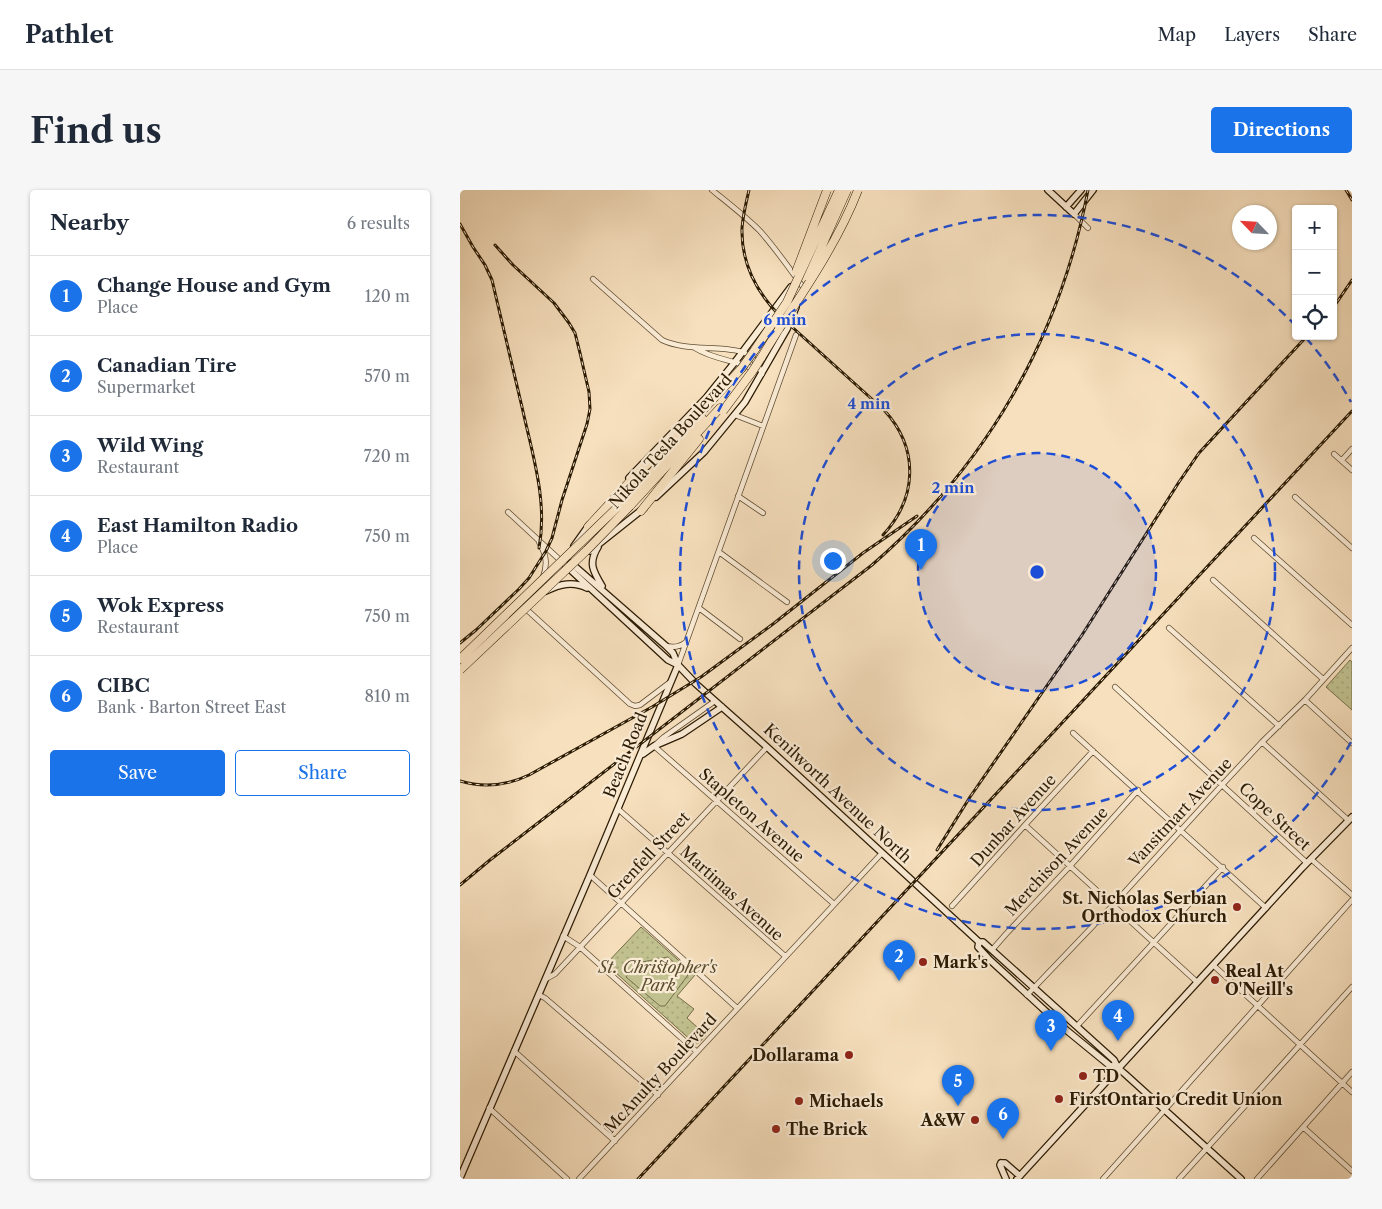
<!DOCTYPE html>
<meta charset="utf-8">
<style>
body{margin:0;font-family:"Libre Caslon Text",serif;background:#f6f6f7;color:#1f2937}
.controls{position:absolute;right:15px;top:15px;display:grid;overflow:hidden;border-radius:5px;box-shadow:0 1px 4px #0004}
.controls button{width:45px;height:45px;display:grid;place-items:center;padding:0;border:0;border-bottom:1px solid #e0e1e3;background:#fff;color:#1f2937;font:25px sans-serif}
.compass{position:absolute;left:772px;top:15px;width:45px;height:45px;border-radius:50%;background:#fff;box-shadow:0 1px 4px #0004;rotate:295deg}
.you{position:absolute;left:372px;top:370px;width:18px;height:18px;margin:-12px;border:4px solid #fff;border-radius:50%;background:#1a73e8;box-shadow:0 0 0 8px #1a73e833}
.badge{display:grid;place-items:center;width:32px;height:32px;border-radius:50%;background:#1a73e8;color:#fff;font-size:16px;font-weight:700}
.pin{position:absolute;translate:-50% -41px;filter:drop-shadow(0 1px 2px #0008)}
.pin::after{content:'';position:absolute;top:26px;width:18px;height:15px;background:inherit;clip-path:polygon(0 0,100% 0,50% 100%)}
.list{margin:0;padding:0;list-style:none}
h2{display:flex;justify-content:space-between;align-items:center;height:65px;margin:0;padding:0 20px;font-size:21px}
h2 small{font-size:16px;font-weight:400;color:#747a83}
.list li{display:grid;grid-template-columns:32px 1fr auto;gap:15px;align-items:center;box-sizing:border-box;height:80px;padding:0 20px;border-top:1px solid #e0e1e3}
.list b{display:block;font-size:19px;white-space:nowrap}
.list p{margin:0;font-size:16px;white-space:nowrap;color:#747a83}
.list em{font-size:16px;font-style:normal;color:#747a83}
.actions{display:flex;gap:10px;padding:15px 20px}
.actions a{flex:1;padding:11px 0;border:1px solid #1a73e8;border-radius:5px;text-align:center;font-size:18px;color:#1a73e8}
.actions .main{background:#1a73e8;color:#fff}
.icon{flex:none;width:28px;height:28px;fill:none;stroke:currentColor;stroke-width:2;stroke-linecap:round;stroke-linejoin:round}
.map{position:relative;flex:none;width:892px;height:989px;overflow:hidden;border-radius:5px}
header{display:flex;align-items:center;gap:30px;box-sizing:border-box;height:70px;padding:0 25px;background:#fff;border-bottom:1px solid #e0e1e3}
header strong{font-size:24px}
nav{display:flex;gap:28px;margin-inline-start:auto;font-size:18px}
.intro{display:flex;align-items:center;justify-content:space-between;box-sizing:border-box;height:120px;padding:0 30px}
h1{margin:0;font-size:35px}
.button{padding:12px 22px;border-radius:5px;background:#1a73e8;color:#fff;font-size:18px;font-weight:700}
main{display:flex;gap:30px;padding:0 30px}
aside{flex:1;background:#fff;border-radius:5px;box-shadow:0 1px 4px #0004}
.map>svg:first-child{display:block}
</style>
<header>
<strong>Pathlet</strong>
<nav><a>Map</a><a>Layers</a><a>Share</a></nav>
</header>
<div class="intro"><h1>Find us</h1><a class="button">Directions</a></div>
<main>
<aside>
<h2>Nearby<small>6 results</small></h2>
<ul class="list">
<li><span class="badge">1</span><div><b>Change House and Gym</b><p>Place</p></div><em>120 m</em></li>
<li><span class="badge">2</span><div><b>Canadian Tire</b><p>Supermarket</p></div><em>570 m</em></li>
<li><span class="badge">3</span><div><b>Wild Wing</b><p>Restaurant</p></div><em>720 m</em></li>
<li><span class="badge">4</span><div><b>East Hamilton Radio</b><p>Place</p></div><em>750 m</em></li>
<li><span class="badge">5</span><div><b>Wok Express</b><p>Restaurant</p></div><em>750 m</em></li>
<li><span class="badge">6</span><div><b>CIBC</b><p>Bank · Barton Street East</p></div><em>810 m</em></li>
</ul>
<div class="actions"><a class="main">Save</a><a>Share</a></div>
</aside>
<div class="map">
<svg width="892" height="989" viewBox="0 0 892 989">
<defs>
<pattern id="grass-dots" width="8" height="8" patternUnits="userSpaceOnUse" patternTransform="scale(1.25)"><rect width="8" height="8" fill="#c1c18f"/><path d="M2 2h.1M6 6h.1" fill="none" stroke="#a6a57a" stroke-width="1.8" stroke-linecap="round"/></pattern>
</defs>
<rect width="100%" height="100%" fill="#f7e0be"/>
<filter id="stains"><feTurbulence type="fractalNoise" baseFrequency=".004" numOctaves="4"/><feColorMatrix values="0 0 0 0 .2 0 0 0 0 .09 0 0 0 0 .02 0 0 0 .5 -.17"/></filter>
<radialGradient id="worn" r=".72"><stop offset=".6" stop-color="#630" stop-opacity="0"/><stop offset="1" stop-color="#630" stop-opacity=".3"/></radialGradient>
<path fill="url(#grass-dots)" stroke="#766e49" d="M890,470L892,472V520L866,497Z
M181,737L235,785L217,806L234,819L227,828L246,845L239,853H234L146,774Z"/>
<path fill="#c1c18f" stroke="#766e49" d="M208,767L228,785L205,816H200L166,787L177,773Z"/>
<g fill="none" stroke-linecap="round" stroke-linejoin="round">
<g stroke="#5f4c32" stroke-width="6">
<path id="street" d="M252,0C268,13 285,26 300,41C316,59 329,78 343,97
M614,24L628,38
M133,89L202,150C221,159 244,157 265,159C271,160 279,160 285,163C293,167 299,175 302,184
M235,158C254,170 276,170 296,180
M275,225L303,236
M874,264L892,280
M882,270L892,259
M278,306L303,323
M835,307L892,358
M48,322L101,371
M794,348L892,435
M79,352C86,364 88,374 83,387
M259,362L327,412
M753,390L863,489
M65,418L170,514L175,516L180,515L209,493
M239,418L280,449
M709,438L819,536
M206,456C214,458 220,457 226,452
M218,475L336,145
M655,497L847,673
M845,510L892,553
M255,511L204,547L194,556L374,714
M613,543L806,718
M802,552L888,630
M158,619L325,766
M565,635L737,792
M851,669L892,705
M130,685L277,818
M492,716L565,635L633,561
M103,746L120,757L237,862
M532,760L546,744L610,676L678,600
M753,775L892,902
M86,789L95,784L307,557
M79,805L85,808L198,905
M567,805L653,715L762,595L802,552L845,510L892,458
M617,836L763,677
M54,861L155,951
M29,918L107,989
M843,937L892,981
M119,989C220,880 321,772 422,663
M643,989L892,710
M719,989L892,797
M797,989L892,882"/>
</g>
<g stroke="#2c1b03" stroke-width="8">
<path id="secondary" d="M588,0L614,24L633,0
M606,17L621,0
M365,41L374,19
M169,288L246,208L275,172L331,97
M196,307L244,262L285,212L327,139L336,117
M114,356L129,335
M138,357C128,373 133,381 142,396
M130,361L184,318
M101,371L208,470L218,475
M111,373L206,456L213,463L218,475L236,494L307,557L519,752H523L654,870L658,878
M86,401C100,394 113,391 127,398
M183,564L194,556L222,544L262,517
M519,752L518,757L530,770L605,839L649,875L658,878L665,884L781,989
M541,973H545L560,986
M541,973L540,975L546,989
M0,988L130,685L218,475
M557,989L842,678L892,627"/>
</g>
<g stroke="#2c1b03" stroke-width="9">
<path id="highway" d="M301,168L319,139
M164,311L214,260L242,228
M170,316L260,218
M181,321L239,249
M128,337L174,287L228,236L281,179"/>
</g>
<use href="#street" stroke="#faebd5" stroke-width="4.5"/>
<use href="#secondary" stroke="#faebd5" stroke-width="5.5"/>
<use href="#highway" stroke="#f7e0be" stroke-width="8"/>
<g stroke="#2c1b03" stroke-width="3">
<path id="rail" d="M289,0C286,13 283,25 282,38C281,73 297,103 321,127L424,220C459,258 458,307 423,345
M886,0L892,10
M0,34L13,57L25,75L32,90C42,132 52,175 62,217C72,263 88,311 79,358
M873,118L892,90
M0,453L16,440L59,399L69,388L86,361L92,348L102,310L127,234L130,219L129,202L120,163L115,143L109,133L94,113L53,75L35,55
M0,591C24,598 46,596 69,585L192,517L241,487L313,434L403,363L457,326
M477,660L510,607L622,445L719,292L739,263L847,146
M0,695L30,670L412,375C526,276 600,148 628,0
M178,989L892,221"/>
</g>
<use href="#rail" stroke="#faebd5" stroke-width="1" stroke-dasharray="4" stroke-linecap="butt"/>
<g stroke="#2c1b03" stroke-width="9" stroke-linecap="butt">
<path id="highway-bridge" d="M336,82L367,0
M348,87L387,0
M319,139C348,95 379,49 398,0
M281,179L294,161L327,112L379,0
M263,221L292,182L301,168
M0,469L164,311
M0,480L127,360L170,316"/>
</g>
<use href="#highway-bridge" stroke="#f7e0be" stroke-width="8"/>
</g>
<circle cx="577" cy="382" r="119" fill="#1d4ed8" fill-opacity=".12"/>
<g fill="none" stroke="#1d4ed8" stroke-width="2.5" stroke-dasharray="9 6">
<circle cx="577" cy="382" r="119"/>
<circle cx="577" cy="382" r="238"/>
<path d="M891 552A357 357 0 1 1 834 134M846 148A357 357 0 0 1 891 212"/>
</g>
<g fill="#8f2418" stroke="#faebd5" stroke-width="2">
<circle cx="777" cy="717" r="5"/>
<circle cx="463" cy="772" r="5"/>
<circle cx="755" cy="790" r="5"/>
<circle cx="389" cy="865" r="5"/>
<circle cx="623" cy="886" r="5"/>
<circle cx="599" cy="909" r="5"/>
<circle cx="339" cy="911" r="5"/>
<circle cx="515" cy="930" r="5"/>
<circle cx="316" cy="939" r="5"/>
</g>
<g text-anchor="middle" stroke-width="4.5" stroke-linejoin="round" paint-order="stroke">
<g font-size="16" fill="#2c1b03" stroke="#faebd5">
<text transform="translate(210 251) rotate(-48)" y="6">Nikola Tesla Boulevard</text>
<text transform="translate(165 565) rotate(-68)" y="6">Beach Road</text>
<text transform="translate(378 603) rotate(43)" y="6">Kenilworth Avenue North</text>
<text transform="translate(720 622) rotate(-47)" y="6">Vansitmart Avenue</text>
<text transform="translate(292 625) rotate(41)" y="6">Stapleton Avenue</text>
<text transform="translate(815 626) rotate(43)" y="6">Cope Street</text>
<text transform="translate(553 630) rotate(-48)" y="6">Dunbar Avenue</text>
<text transform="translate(188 665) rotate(-47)" y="6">Grenfell Street</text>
<text transform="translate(596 671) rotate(-47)" y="6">Merchison Avenue</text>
<text transform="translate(272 703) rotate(42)" y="6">Martimas Avenue</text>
<text transform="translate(200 883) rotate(-47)" y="6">McAnulty Boulevard</text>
</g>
<g font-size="16" font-weight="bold" fill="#2c1b03" stroke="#faebd5" text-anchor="start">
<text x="767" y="714" text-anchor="end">St. Nicholas Serbian<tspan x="767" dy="18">Orthodox Church</tspan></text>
<text x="473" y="778">Mark's</text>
<text x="765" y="787">Real At<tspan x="765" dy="18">O'Neill's</tspan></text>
<text x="379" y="871" text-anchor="end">Dollarama</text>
<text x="633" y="892">TD</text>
<text x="609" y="915">FirstOntario Credit Union</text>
<text x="349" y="917">Michaels</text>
<text x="505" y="936" text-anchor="end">A&amp;W</text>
<text x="326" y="945">The Brick</text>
</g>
<g font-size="16" font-style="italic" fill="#594d2d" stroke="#faebd5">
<text x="198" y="783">St. Christopher's<tspan x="198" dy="18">Park</tspan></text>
</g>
</g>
<circle cx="577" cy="382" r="8" fill="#1d4ed8" stroke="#faebd5" stroke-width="2.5"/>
<g font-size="15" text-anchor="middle" font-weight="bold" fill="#1d4ed8" stroke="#faebd5" stroke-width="4.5" stroke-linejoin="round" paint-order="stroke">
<text x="325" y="135">6 min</text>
<text x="409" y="219">4 min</text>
<text x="493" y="303">2 min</text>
</g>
<rect width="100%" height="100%" filter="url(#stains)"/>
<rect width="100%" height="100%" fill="url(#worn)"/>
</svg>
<div class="controls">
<button>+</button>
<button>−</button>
<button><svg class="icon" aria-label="locate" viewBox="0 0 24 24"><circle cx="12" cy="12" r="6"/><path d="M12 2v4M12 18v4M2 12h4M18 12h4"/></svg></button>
</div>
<svg class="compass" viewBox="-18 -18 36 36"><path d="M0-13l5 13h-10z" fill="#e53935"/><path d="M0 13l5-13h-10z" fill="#747a83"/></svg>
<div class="you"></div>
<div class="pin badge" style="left:461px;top:380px">1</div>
<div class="pin badge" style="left:439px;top:791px">2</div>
<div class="pin badge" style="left:591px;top:861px">3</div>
<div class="pin badge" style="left:658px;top:851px">4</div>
<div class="pin badge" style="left:498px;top:916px">5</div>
<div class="pin badge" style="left:543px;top:949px">6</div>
</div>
</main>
